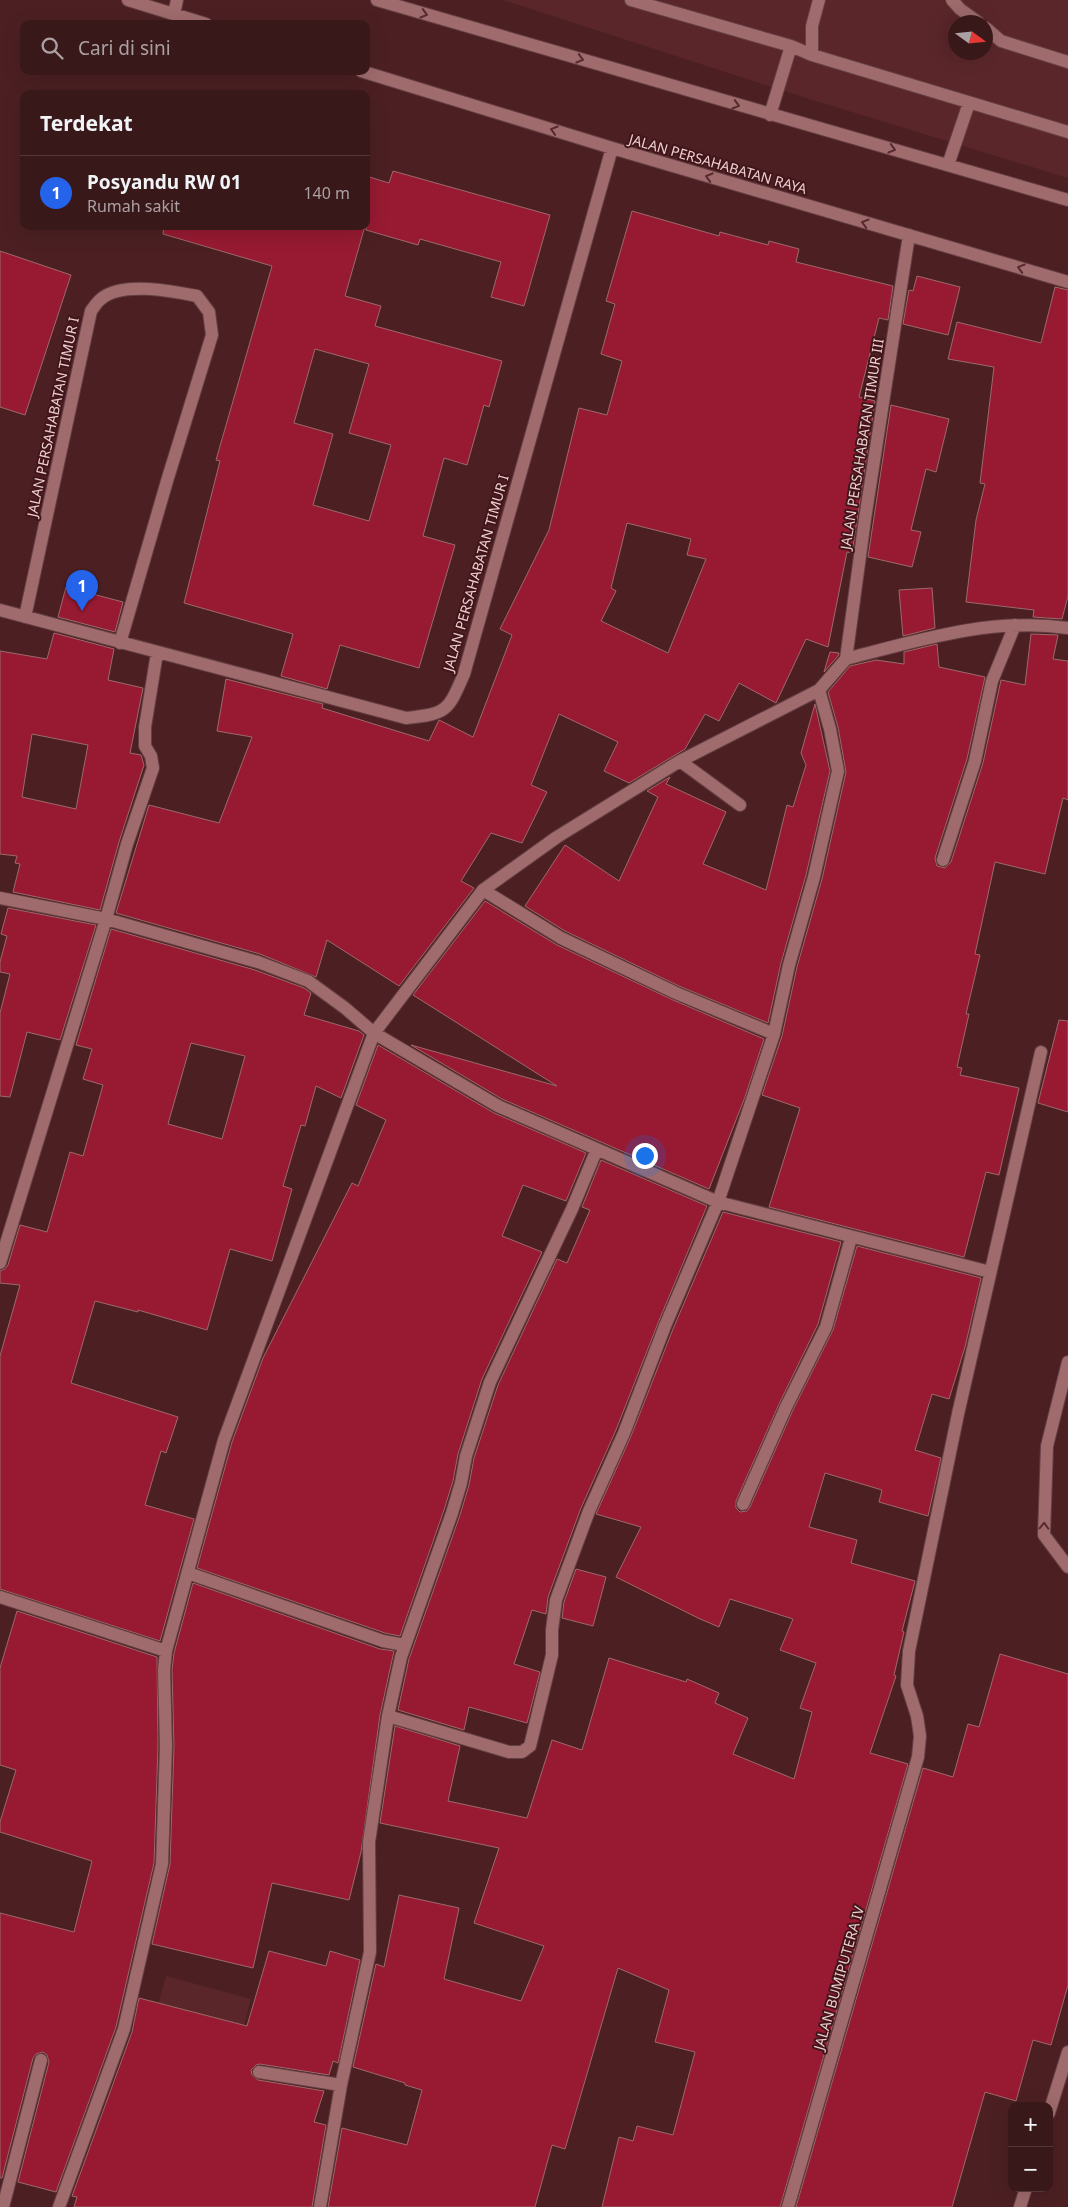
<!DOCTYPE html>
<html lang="id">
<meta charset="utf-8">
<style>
body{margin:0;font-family:"Noto Sans",sans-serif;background:#402123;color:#f1f3f6}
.controls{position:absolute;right:15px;bottom:15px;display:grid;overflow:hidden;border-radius:10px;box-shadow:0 5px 20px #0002}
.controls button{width:45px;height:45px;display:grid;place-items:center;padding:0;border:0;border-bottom:1px solid #533739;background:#39181a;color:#f1f3f6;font:25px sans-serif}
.compass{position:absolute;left:948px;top:15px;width:45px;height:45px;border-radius:50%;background:#39181a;box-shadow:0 5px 20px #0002;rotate:105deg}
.you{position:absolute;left:644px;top:1155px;width:18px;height:18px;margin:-12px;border:4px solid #fff;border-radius:50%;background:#1a73e8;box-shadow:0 0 0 8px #1a73e833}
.badge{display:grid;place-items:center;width:32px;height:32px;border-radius:50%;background:#2563eb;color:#fff;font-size:16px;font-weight:700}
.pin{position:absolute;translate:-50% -41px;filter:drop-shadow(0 1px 2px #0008)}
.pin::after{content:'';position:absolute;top:26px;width:18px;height:15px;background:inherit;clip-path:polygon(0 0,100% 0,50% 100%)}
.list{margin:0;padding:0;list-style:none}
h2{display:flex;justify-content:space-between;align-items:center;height:65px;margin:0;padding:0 20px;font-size:21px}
h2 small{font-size:16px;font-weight:400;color:#aba0a2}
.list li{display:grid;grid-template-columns:32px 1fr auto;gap:15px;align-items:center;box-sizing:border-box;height:75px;padding:0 20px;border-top:1px solid #533739}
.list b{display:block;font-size:19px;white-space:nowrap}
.list p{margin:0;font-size:16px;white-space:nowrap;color:#aba0a2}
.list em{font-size:16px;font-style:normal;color:#aba0a2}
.icon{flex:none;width:28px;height:28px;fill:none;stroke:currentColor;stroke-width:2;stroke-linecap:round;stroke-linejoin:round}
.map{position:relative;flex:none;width:1068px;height:2207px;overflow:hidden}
.search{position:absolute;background:#39181a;box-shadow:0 5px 20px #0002;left:20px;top:20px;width:350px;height:55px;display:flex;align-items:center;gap:12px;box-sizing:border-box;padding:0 18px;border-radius:10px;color:#aba0a2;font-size:19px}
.panel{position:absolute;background:#39181a;box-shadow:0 5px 20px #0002;left:20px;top:90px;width:350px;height:140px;border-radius:10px}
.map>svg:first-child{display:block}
</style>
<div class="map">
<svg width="1068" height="2207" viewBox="0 0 1068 2207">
<rect width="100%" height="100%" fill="#4c2023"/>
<path fill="#5a262a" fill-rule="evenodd" d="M503,0H1068V178L803,97ZM956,22H986V52H956Z
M166,1976L251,1999L238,2047L153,2024Z"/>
<path fill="#971a32" stroke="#9d696b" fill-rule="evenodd" d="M393,171L550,215L524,306L491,297L501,262L420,239L418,245L366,230V176L389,183Z
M632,211L719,236L720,232L768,245L769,241L799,249L796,262L893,286L888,320L879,318L859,397L875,401L852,553L847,552L828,647L806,639L776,703L739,683L719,721L705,714L685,749L629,783L604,771L618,742L559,714L531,785L547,792L522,843L491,833L461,881L474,888L399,986L327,940L316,977L260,954L116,913L149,805L219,823L252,737L217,731L226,679L323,704L322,708L429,741L439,720L473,737L512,635L500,629L549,530L579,408L607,415L622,361L601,354L615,304L606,301ZM627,523L691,539L687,555L706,559L668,653L601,621L616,591L611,588Z
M164,226H365L345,296L381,306L375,326L502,361L489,407L484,405L467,465L444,458L423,536L455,545L419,668L340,645L327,689L281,676L293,634L184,603L220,461L216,460L272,266L163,234ZM315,349L369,364L349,433L391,445L369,521L313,505L333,434L294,423Z
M0,251L71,275L25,415L0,407Z
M917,276L960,287L948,335L903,324L909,290L913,291Z
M1055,287L1068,290V596L1062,619L1033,617L1034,610L966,602L976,520L985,484L980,483L994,367L948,359L957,322L1041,343Z
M891,405L949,419L936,472L926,469L911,530L921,532L912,567L868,557Z
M66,587L123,602L115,632L58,617Z
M932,588L935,628L903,636L899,590Z
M54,633L114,649L108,680L143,688L130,753L141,755L144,765L119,842L100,910L13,892L20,864L15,863L17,856L0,854V651L47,659ZM32,734L88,745L76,809L22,797Z
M1031,634L1058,635L1053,659L1068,661V800L1063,798L1045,874L995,862L975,954L980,955L966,1014H969L957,1067L962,1068L960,1075L1019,1088L999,1175L986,1172L964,1257L769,1207L800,1108L762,1095L782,1036L797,967L822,879L846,772L838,727L828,692L850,666L876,660L904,664V652L937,644L939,667L985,677L967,759L935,858L937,866L945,868L951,862L983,763L1001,680L1025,685Z
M830,652L839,653L838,656L824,672Z
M815,704L830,771L806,875L781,963L768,1023L679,986L565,931L525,906L565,845L619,881L658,797L647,791L670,777L666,784L726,812L703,864L766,890L787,805L793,807L806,765L801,753Z
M485,901L557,945L673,1000L764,1039L745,1097L709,1189L502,1099L411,1045L557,1086L413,995Z
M8,908L96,925L60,1040L27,1032L10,1097L0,1096V1013L10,974L0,972V962L7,936L1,934Z
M111,929L255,970L304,988L311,993L304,1015L359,1031L364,1035L341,1098L316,1086L305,1126L301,1125L283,1186L292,1189L272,1261L230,1249L207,1330L138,1310V1312L95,1301L71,1383L178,1417L166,1453L161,1451L145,1505L194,1519L160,1641L0,1589V1356L20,1285L0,1283V1271L5,1269L8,1265L20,1225L47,1232L70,1152L83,1156L103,1085L83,1079L92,1049L76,1045ZM191,1043L245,1056L222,1139L168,1124Z
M1059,1020L1068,1021V1112L1038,1103Z
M378,1045L494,1113L586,1153L566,1201L523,1185L502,1236L542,1252L482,1379L458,1454L453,1481L444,1510L400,1636L385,1633L197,1568L232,1442L263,1358L352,1183L358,1186L386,1120L356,1105Z
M601,1160L707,1206L658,1323L616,1430L581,1508L548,1597L546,1614L532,1610L514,1664L540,1672L527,1723L469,1707L464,1730L398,1710L409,1659L460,1515L469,1485L474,1458L498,1385L557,1259L567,1263L590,1210L582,1207Z
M723,1212L841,1242L818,1324L779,1404L736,1501V1508L740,1512L747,1511L750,1507L793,1410L833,1330L857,1246L981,1278L965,1347L949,1399L932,1394L915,1450L941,1458L928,1516L879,1502L882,1490L825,1473L809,1527L857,1540L851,1563L915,1581L902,1631L904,1632L894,1675L896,1676L870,1753L908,1764L780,2207H602L619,2137L633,2141L637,2126L673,2135L695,2052L655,2042L669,1990L618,1968L565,2149L552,2145L535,2207H328L342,2128L407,2145L422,2090L405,2085V2083L353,2067L376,1964L384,1967L399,1895L459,1908L444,1979L521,2001L544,1946L474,1923L499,1848L380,1823L395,1726L460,1746L448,1801L527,1818L552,1740L582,1750L609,1658L686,1682L687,1679L719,1693L715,1703L748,1718L733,1754L794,1779L812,1712L800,1708L816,1663L780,1650L793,1619L730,1599L719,1627L698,1618L616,1577L641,1527L596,1514L631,1436L673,1329Z
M576,1569L606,1577L593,1626L562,1618L564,1602Z
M193,1583L380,1649L394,1651L380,1715L361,1852L349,1900L272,1883L253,1968L152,1944L170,1864L174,1746L172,1670L174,1653Z
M17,1611L157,1657L158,1746L154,1863L116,2027L56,2192L18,2182L49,2062L47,2055L43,2052L36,2054L33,2058L2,2178H0V1913L74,1932L92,1861L0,1832V1822L16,1770L0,1765V1668Z
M1000,1654L1068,1674V1985L1051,2045L1033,2040L1016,2101L985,2092L952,2207H796L923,1768L953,1777L968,1724L979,1727Z
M269,1951L326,1966L330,1951L360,1960L338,2063L333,2061L329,2075L260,2064L256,2065L251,2070L252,2075L258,2080L324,2091L314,2122L326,2125L312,2207H74L77,2197L72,2196L132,2032L139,1998L247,2026Z"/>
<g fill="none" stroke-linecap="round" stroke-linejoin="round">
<g stroke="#653f43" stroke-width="14">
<path id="minor" d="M128,0L206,24
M377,0L1068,200
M631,0L791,46L770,115
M952,0L960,9L978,22
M174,14L177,0
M986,28L1001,41L1068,62
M791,46L812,55L1068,132
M812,55V26L819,0
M361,71L612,148L1068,282
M948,165L969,103
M0,610L406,718C447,714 448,711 464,674L612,148
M25,617L91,311C94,307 97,302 101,299C121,281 172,291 197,296L209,312L212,335L167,481L120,643
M846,659L865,519L909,235
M846,659C919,640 992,617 1068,628
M680,761L740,805
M943,860L975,761L992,681L1015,625
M483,890L561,938L676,993L774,1034
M0,898L106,919L258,962L308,981L345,1008L374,1033L498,1106L718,1202L990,1272
M0,1263L106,919L127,844L153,768L151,756L145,746V727L157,653
M1068,1362L1047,1446L1044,1535L1068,1567
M743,1504L786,1407L826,1327L851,1238
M188,1573L383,1641L404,1645
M0,1597L166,1651
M388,1716L509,1752H522L530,1746L552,1655V1630L556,1600L589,1511L624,1433L665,1326L718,1202L774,1034L789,965L814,877L838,771L830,729L819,690
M259,2072L341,2085
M1049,2113L1068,2052
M3,2207L41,2060
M59,2207L124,2029L162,1864L166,1746L164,1670L166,1651L224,1440L374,1033L483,890L557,837L680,761L819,690L846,659
M320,2207L341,2085L370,1952L369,1842L388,1716L401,1657L452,1513L461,1483L466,1456L490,1382L572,1209L597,1149
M788,2207L918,1757L920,1736L917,1716L907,1685L909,1651L958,1414L1041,1052
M1020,2207L1026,2188"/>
</g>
<use href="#minor" stroke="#9f6b6d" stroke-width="12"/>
</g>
<defs><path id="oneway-chevron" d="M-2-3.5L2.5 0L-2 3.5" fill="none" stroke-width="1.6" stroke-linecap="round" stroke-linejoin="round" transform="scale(1.25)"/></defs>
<g stroke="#582a2f">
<use href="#oneway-chevron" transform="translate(424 14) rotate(16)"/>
<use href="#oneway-chevron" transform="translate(580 59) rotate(16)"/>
<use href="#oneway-chevron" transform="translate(736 105) rotate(16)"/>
<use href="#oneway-chevron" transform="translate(554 130) rotate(-163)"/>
<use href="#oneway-chevron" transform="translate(892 149) rotate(16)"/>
<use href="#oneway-chevron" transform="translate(709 177) rotate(-164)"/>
<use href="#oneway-chevron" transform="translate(865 223) rotate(-164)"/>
<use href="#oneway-chevron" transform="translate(1021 268) rotate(-164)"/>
<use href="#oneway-chevron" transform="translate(1044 1526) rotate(-88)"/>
</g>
<g text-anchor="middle" stroke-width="4" stroke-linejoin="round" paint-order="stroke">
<g font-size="14" fill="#eed0d0" stroke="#41151a">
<text transform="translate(718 164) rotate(16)" y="5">JALAN PERSAHABATAN RAYA</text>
<text transform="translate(53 417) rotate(-78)" y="5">JALAN PERSAHABATAN TIMUR I</text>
<text transform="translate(862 444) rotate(-81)" y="5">JALAN PERSAHABATAN TIMUR III</text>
<text transform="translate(476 573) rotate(-74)" y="5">JALAN PERSAHABATAN TIMUR I</text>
<text transform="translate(839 1978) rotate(-74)" y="5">JALAN BUMIPUTERA IV</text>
</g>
</g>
</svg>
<div class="controls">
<button>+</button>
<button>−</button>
</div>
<svg class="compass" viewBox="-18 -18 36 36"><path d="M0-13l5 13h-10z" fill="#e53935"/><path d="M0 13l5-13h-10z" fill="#aba0a2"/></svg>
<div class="you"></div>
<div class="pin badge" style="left:82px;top:611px">1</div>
<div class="search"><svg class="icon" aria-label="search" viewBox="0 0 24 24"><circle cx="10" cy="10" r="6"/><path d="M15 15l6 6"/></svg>Cari di sini</div>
<section class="panel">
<h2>Terdekat<small></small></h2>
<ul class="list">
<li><span class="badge">1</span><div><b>Posyandu RW 01</b><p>Rumah sakit</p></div><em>140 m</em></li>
</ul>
</section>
</div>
